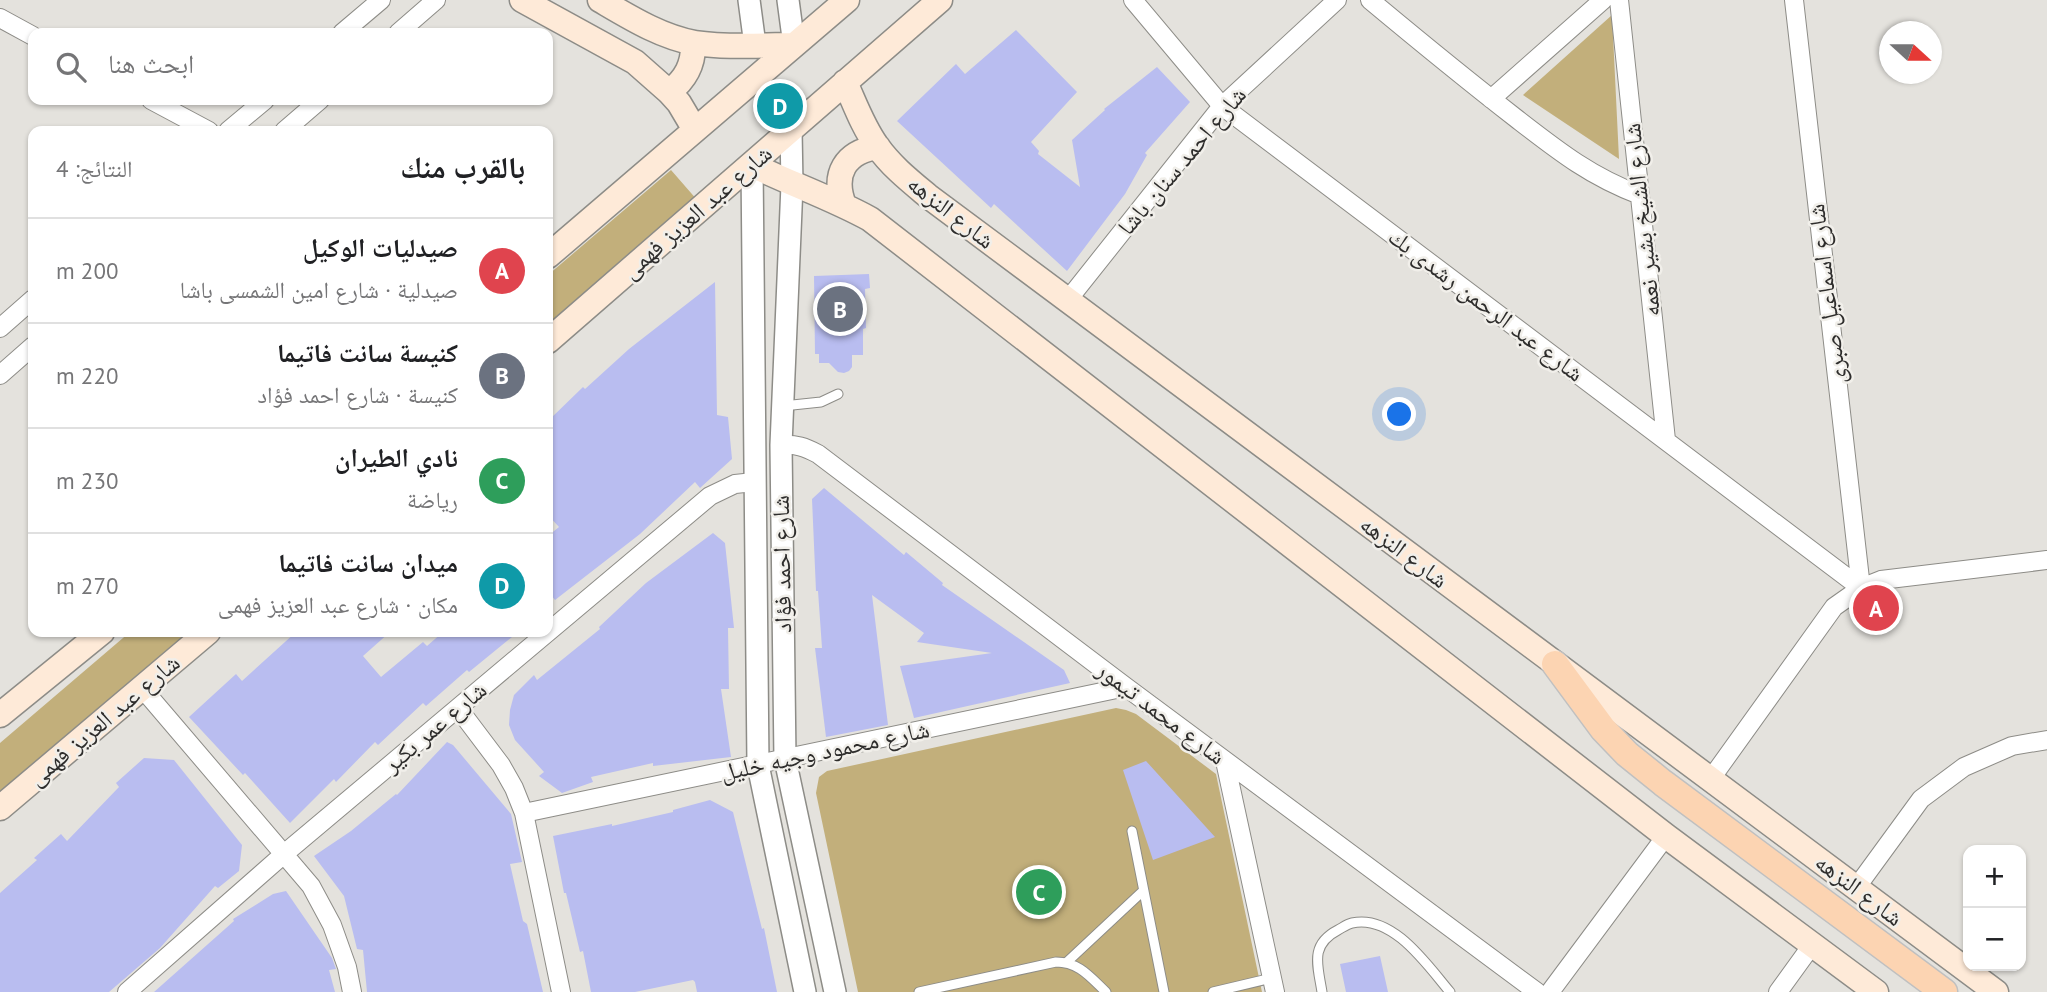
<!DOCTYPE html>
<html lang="ar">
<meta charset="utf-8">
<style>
body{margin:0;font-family:"PT Sans","Noto Naskh Arabic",sans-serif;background:#f6f6f6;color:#202124;direction:rtl}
.controls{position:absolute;right:21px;bottom:21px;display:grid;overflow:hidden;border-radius:14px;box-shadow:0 2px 5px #0004}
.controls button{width:63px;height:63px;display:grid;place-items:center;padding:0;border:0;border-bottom:2px solid #e0e0e0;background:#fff;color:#202124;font:35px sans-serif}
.compass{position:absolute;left:1879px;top:21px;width:63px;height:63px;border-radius:50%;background:#fff;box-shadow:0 2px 5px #0004;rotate:111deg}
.you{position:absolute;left:1400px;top:415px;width:24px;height:24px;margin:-18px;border:5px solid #fff;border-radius:50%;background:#1a73e8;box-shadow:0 0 0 10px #1a73e833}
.badge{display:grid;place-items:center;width:46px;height:46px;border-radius:50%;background:#288f45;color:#fff;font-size:23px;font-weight:700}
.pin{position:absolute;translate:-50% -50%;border:4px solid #fff;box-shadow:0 2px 7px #0006}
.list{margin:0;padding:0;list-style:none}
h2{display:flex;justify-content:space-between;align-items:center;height:91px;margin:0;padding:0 28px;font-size:30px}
h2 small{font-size:23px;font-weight:400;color:#757577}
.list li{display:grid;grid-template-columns:46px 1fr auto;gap:21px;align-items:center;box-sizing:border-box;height:105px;padding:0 28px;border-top:2px solid #e0e0e0}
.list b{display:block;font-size:26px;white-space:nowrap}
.list p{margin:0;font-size:23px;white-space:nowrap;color:#757577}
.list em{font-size:23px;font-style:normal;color:#757577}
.icon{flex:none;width:38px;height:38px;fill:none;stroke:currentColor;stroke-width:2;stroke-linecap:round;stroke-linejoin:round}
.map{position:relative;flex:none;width:2047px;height:992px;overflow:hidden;direction:ltr}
.search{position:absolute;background:#fff;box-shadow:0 2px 5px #0004;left:28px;top:28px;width:525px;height:77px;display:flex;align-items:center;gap:18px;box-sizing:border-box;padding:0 24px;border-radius:14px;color:#757577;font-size:26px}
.panel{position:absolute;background:#fff;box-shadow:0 2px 5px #0004;left:28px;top:126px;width:525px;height:511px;border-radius:14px;direction:rtl}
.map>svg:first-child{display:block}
</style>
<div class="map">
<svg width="2047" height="992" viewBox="0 0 2047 992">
<rect width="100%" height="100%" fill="#e4e2dd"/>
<path fill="#c2af7b" d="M1612,15L1619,159L1523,95Z
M671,170L698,201L548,330V275Z
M130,632H194L0,798V743Z
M1116,708L1126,710L1136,714L1216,774L1262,992H858L816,793L819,777L827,771Z"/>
<path fill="#b9bdf0" d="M1016,30L1077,92L1031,142L1039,151L1038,154L1080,187L1072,140L1105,110L1104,109L1157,67L1190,102L1145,153L1147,155L1125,194L1067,271L994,204L991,208L897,121L956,64L965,74Z
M869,274L870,288L865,289L866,328L863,329V355H852V367L849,371L844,373L838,372L829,363H819V354H815L814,276Z
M715,282L717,415L728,417L732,459L700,488L695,482L640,534L555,600L548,591V536L559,527L548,515V421L583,387L585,389L629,349Z
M824,488L904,555L906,552L943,583L942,585L1064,670L1070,683L914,718L900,666L992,653L917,642L924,633L872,595L888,725L826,737L815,648H822L818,591H816L812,499Z
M713,533L725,543L734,628H728L729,689H721L731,757L653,766V763L591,777L593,782L562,793L539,776L544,772L515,740L509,725L510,710L514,695L534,675L537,680L600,629L599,627L646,583Z
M296,632H390L363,656L381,677L423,642L427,646L443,632H518L469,672L467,670L426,706L423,703L378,745L375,742L336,782L334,779L290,823L245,773L243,775L189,717L236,674L242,681Z
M447,742L453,745L511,814L522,862L510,864L523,921L527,924L543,992H367L363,950L357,949L344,896L314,856L351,831L396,794L397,795Z
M144,758L174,760L242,845L239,871L218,888L215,886L160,948L109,992H0V893L37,860L34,858L61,834L67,841L119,787L116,783Z
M1146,761L1215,837L1153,860L1123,770Z
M710,800L733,812L762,929L764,928L777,992H697L695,982L693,980L635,992H591L583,951L580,952L566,893H564L553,836L612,824V826L673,812V810Z
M286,891L332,958L336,969L329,970L335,992H154L234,921L233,919L273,894Z
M1380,956L1388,992H1346L1340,964Z"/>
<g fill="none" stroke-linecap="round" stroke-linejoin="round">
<g stroke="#8d8c87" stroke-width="11">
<path id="service" d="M783,406L821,402L838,394
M1132,831L1164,992
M1067,962L1143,891
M919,992L1056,962C1079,962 1090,977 1106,992
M1213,992L1272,978
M1322,992C1318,966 1309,945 1338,930C1342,928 1347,924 1352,923C1393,914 1427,965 1450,992"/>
</g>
<g stroke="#8d8c87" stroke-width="20">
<path id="minor" d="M1133,0L1222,106L1861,588
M1370,0C1418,40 1467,80 1517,119C1557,150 1591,177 1640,195
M1619,0L1666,440
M1794,0L1861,588
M0,18L33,36
M342,33L381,0
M398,33L436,0
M1491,99L1603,0
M151,100L209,131
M228,131L265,100
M284,131L320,100
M1067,301L1222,106L1337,0
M0,328L33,299
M0,375L33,346
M781,445C796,444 805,447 818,454L1126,687L1537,992
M142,688L311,886L332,925L347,967L352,992
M458,708L501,765L514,788L524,813L561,992
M1225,761L1275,992
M1710,780L1834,607L1861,588L1881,580L2047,560
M524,813L1126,687
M1856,888L1921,799L1964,767L2012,746L2047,740
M127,992L284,854L710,496L735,484L754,482
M1550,992L1666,836
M1778,992L1812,945"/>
</g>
<g stroke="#8d8c87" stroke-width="24">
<path id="tertiary" d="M749,0L755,45
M788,0L794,45
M791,130L792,185L781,445L785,759L835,992
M752,165L758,765L805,992"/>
</g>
<g stroke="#8d8c87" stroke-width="27">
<path id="secondary" d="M522,0L635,62L669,92L679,103L695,130
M600,0C629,17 661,37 695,43C727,48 761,45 794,45
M845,82C855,104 863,127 877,146C891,166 910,181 928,196L1996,992
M669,92C686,79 694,64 693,43
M752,165C791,184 832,198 870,219L1666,836L1876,992
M844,205C832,174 845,152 878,147
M548,256L847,0
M548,341L940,0
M0,715L102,632
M0,808L208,632"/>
</g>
<g stroke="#c0c0c0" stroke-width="29">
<path id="primary" d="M1555,664L1603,729L1627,754L1663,783L1944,992"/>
</g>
<use href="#service" stroke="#fff" stroke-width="9"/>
<use href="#minor" stroke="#fff" stroke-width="18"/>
<use href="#tertiary" stroke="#fff" stroke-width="21"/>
<use href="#secondary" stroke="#feead8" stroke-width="24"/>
<use href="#primary" stroke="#fcd4b2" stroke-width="26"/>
</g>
<g text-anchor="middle" stroke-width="5" stroke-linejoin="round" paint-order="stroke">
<g font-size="24" fill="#2e2d2c" stroke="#f1efea">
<text transform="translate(1182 161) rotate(-50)" y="8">شارع احمد سنان باشا</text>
<text transform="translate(697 212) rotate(-41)" y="8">شارع عبد العزيز فهمى</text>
<text transform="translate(951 212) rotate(38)" y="8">شارع النزهه</text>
<text transform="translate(1642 220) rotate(-96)" y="8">شارع الشيخ بشير نعمه</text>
<text transform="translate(1827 294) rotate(-97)" y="8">شارع اسماعيل صبرى</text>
<text transform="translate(1486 305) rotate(37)" y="8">شارع عبد الرحمن رشدى بك</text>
<text transform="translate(1404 552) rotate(37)" y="8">شارع النزهه</text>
<text transform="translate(782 564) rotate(-91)" y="8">شارع احمد فؤاد</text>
<text transform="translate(1161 713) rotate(37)" y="8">شارع محمد تيمور</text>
<text transform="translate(104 720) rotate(-40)" y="8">شارع عبد العزيز فهمى</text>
<text transform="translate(435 727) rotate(-40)" y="8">شارع عمر بكير</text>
<text transform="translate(825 751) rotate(-12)" y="8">شارع محمود وجيه خليل</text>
<text transform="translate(1859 890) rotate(37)" y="8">شارع النزهه</text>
</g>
</g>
</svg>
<div class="controls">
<button>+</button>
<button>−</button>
</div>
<svg class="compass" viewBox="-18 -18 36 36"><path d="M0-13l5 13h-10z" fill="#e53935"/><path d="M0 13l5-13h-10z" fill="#757577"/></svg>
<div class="you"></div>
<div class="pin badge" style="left:1876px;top:608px;background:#e0444e">A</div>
<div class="pin badge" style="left:840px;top:309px;background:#6b7280">B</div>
<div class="pin badge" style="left:1039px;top:892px;background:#2e9e5b">C</div>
<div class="pin badge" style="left:780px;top:106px;background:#0f9aa8">D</div>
<div class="search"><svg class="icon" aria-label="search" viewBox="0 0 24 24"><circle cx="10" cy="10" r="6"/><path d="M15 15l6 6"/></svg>ابحث هنا</div>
<section class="panel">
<h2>بالقرب منك<small>النتائج: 4</small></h2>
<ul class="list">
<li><span class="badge" style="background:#e0444e">A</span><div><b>صيدليات الوكيل</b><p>صيدلية · شارع امين الشمسى باشا</p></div><em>200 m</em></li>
<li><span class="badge" style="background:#6b7280">B</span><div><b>كنيسة سانت فاتيما</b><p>كنيسة · شارع احمد فؤاد</p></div><em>220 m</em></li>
<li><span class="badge" style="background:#2e9e5b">C</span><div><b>نادي الطيران</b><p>رياضة</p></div><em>230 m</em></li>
<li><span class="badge" style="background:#0f9aa8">D</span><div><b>ميدان سانت فاتيما</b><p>مكان · شارع عبد العزيز فهمى</p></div><em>270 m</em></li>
</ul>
</section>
</div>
